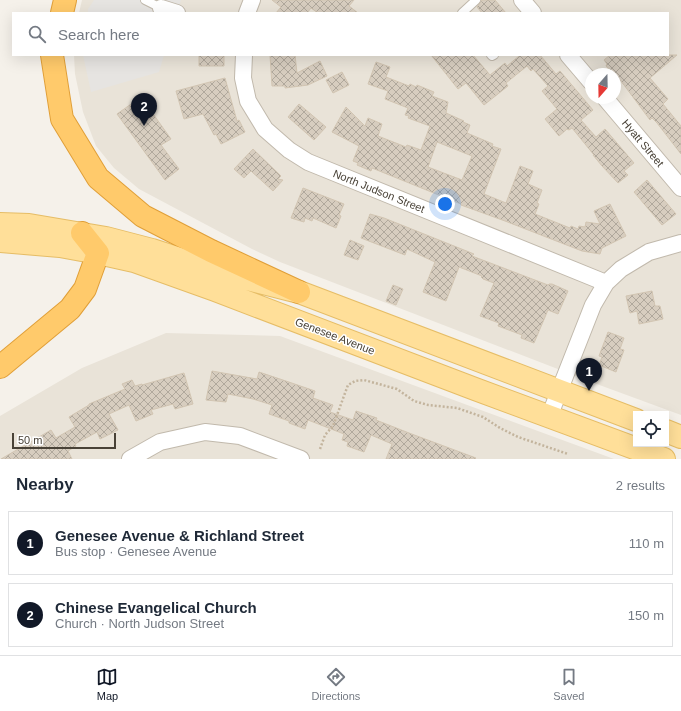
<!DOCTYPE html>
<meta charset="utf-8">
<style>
body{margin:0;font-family:Helvetica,sans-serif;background:#f2f2f3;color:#1f2937}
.controls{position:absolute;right:12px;bottom:12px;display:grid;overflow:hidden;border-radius:0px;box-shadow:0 4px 16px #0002}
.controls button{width:36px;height:36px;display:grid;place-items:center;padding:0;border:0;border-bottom:1px solid #e0e1e3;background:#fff;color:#1f2937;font:20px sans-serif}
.compass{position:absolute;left:585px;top:68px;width:36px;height:36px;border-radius:50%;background:#fff;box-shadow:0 4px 16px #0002;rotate:200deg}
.scale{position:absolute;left:12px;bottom:10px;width:104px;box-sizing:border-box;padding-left:4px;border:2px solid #494237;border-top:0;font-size:11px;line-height:14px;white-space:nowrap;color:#494237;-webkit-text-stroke:3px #fff;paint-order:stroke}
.you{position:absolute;left:445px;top:204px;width:14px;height:14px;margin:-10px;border:3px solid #fff;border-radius:50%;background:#1a73e8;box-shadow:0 0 0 6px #1a73e833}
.badge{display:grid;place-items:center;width:26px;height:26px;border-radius:50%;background:#111827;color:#fff;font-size:13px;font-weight:700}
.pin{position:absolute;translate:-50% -33px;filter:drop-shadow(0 1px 2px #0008)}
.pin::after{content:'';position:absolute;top:21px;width:14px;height:12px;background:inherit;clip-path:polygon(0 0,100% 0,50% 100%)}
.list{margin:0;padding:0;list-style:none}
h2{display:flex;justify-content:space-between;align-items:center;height:52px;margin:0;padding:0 16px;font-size:17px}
h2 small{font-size:13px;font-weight:400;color:#747a83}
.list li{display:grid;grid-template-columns:26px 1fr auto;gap:12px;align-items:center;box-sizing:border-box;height:64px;margin:0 8px 8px;padding:0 8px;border:1px solid #e0e1e3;border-radius:0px}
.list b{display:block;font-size:15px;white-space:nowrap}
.list p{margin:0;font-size:13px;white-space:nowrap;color:#747a83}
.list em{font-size:13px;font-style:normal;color:#747a83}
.icon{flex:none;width:22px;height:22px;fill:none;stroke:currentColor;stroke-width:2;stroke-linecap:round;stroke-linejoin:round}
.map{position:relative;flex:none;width:681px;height:459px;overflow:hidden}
.search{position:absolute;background:#fff;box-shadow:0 4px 16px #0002;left:12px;right:12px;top:12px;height:44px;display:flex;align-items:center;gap:10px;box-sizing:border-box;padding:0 14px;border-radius:0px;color:#747a83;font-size:15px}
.sheet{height:196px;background:#fff}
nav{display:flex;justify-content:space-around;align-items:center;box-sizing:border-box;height:56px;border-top:1px solid #e0e1e3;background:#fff;font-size:11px;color:#747a83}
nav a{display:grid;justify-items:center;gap:2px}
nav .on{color:#111827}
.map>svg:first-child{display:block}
</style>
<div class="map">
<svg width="681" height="459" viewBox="0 0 681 459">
<defs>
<pattern id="building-cross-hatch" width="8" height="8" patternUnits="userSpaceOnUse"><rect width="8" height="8" fill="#d7cdbf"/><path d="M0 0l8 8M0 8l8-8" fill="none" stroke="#b0a89c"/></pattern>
</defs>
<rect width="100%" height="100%" fill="#f5f1ea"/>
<path fill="#e9e3d8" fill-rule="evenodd" d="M82,0H681V415L594,383L280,262L252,249L139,189L114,168L96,146L83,112L75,74L74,55H668V13H79ZM591,74H615V98H591Z
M166,333L280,336L614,459H0V416L82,368Z"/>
<path fill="#e6e4e1" d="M94,0H181L177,13H88V9Z
M83,55H164L159,72L91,92Z"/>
<path fill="url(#building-cross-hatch)" stroke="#d2c5b2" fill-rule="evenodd" d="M272,0H354L349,6L358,13H318L311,8L307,13H276L281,7Z
M482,0H495L506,13H482L477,7Z
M199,55H224V66H199Z
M270,55H295L297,73L320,61L327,76L308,85L285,88V86H272Z
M431,55H473L490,75L505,63L507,66L519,56L518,55H540L556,74L560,71L593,110L581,120L596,137L605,129L634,163L624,171L628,175L618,183L602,166L593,155H594L572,128L569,130L567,129L559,136L545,119L557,109L542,91L548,86L533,69L531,71L527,66L506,83L508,86L484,105L466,83L458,89Z
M610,55H677L650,78L668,99L663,104L681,126V154L657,123L652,118L650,120L624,85L620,80L619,81L615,77V74H613L606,66L607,64L604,60Z
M376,62L390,67L386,77L409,86L410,84L416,87L417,85L434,92L432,96L448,102L446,113L464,121L463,122L470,125L467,133L493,144L492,146L501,149L484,194L506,203L520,166L533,171L528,184L542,190L537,203L539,204L535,214L570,228L571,226L578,229L579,226L585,227L586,222L600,224L594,211L610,204L626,236L602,248L600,254L582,251L505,221L461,205V204L372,168L371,171L357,165L358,163L353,161L359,146L332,132L346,107L365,126L368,118L382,124L378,136L406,147L407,145L421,150L430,126L408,118L409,116L405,115L408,108L385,99L388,91L368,84ZM437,142L472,156L462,180L428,167Z
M342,72L349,85L333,93L326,80Z
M225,78L237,121L239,120L245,132L221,144L216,134L214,135L203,114L184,119L176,91Z
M141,97L171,139L161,145L179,169L165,180L117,114Z
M299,104L326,127L314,140L288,117Z
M253,149L281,176L278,179L283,180L273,191L251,171L244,178L234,169Z
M647,180L676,214L662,225L634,192Z
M303,188L344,204L339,215L341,216L336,228L313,218L312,221L305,218L304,222L291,218Z
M370,214L384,218L474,254L472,256L548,285L549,284H552L568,291L558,314L548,310L534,343L521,338L522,335L498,326L499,323L480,316L494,283L483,279L481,277L482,276L459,267L446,301L423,292L435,262L407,249L405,255L361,238Z
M350,240L364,246L358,260L344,255Z
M393,285L403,289L396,305L386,301Z
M652,291L655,306H660L663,319L639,324L637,311L630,313L626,296Z
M608,332L624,338L620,349L624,350L616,372L599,365L602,357L599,356Z
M212,371L257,379L259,372L280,379L315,391L313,398L333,405L330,412L353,420L356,411L377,418L376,420L409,433L476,458L475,459H386L392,444L371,435L364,452L347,446L348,442L342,440L344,434L308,420L305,429L289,423V421L269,414L272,405L253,399L228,394L226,402L206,400Z
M184,373L193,404L175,409L173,404L151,410L153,414L136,421L129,405L109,414L118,430L100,439L97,432L75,444L76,446L68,451L72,459H1L51,430L56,438L75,427L69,417L89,405V404L125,389L122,384L132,380L135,386L142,384V385Z"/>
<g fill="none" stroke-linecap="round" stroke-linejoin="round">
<g stroke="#c1b9ac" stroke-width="10">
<path id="lane" d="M145,0L161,8
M462,13L476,0
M491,55L492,56L494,55"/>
</g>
<g stroke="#c1b9ac" stroke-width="18">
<path id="street" d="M522,0L533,13
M161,8L177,13
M247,13L252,0
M244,55L243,78L248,101L265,129L289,150L308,162L606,283L621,269L649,252L681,243
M568,55L591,82
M605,98L681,188
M549,417L593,305L606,283
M130,459L160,442L205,432L240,436L301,459"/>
</g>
<g stroke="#e6bd66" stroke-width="24">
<path id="primary" d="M0,224L29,225L106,238L152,250L216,271L299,292L636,420
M0,241L60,246L98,253L134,261L215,290L475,389L664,459
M666,431L681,437"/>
</g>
<g stroke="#e09f38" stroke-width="24">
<path id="highway" d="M62,13L65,0
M52,55L62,119L98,178L143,216L211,251L299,292
M0,367L70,309L85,289L98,253L82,233"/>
</g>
<path stroke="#c3b49d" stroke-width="2.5" stroke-dasharray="2 2" stroke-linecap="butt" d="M320,449L325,435L333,426L348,385L355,381L364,380L397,389L414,401L428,405L457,408L483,417L500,428L518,437L568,454"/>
<use href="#lane" stroke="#fff" stroke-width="8"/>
<use href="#street" stroke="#fff" stroke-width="16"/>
<use href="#primary" stroke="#ffdf99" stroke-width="22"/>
<use href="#highway" stroke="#ffca6b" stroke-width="22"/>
</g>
<g text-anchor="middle" stroke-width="3" stroke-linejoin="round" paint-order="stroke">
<g font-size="11" fill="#494237" stroke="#fff">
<text transform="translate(643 143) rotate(50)" y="4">Hyatt Street</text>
<text transform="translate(379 191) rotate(22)" y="4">North Judson Street</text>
<text transform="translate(335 336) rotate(21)" y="4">Genesee Avenue</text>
</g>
</g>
</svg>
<div class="controls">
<button><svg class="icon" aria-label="locate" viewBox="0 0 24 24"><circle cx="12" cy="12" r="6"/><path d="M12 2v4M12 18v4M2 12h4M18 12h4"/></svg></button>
</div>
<svg class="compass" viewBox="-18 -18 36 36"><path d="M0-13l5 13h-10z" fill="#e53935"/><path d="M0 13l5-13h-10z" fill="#747a83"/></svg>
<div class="scale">50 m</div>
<div class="you"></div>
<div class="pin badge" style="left:589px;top:391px">1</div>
<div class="pin badge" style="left:144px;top:126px">2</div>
<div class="search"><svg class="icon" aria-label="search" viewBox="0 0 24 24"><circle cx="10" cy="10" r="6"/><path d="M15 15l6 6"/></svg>Search here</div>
</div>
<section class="sheet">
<h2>Nearby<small>2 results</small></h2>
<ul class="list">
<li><span class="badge">1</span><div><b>Genesee Avenue &amp; Richland Street</b><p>Bus stop · Genesee Avenue</p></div><em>110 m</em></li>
<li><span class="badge">2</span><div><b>Chinese Evangelical Church</b><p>Church · North Judson Street</p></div><em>150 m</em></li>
</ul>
</section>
<nav>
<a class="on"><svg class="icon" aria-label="map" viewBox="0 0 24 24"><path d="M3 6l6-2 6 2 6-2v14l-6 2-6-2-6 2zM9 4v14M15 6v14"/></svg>Map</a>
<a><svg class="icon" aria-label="directions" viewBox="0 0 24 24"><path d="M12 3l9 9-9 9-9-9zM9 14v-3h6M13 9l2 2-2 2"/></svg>Directions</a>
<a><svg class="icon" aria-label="saved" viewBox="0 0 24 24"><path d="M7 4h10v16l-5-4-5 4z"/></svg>Saved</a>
</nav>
